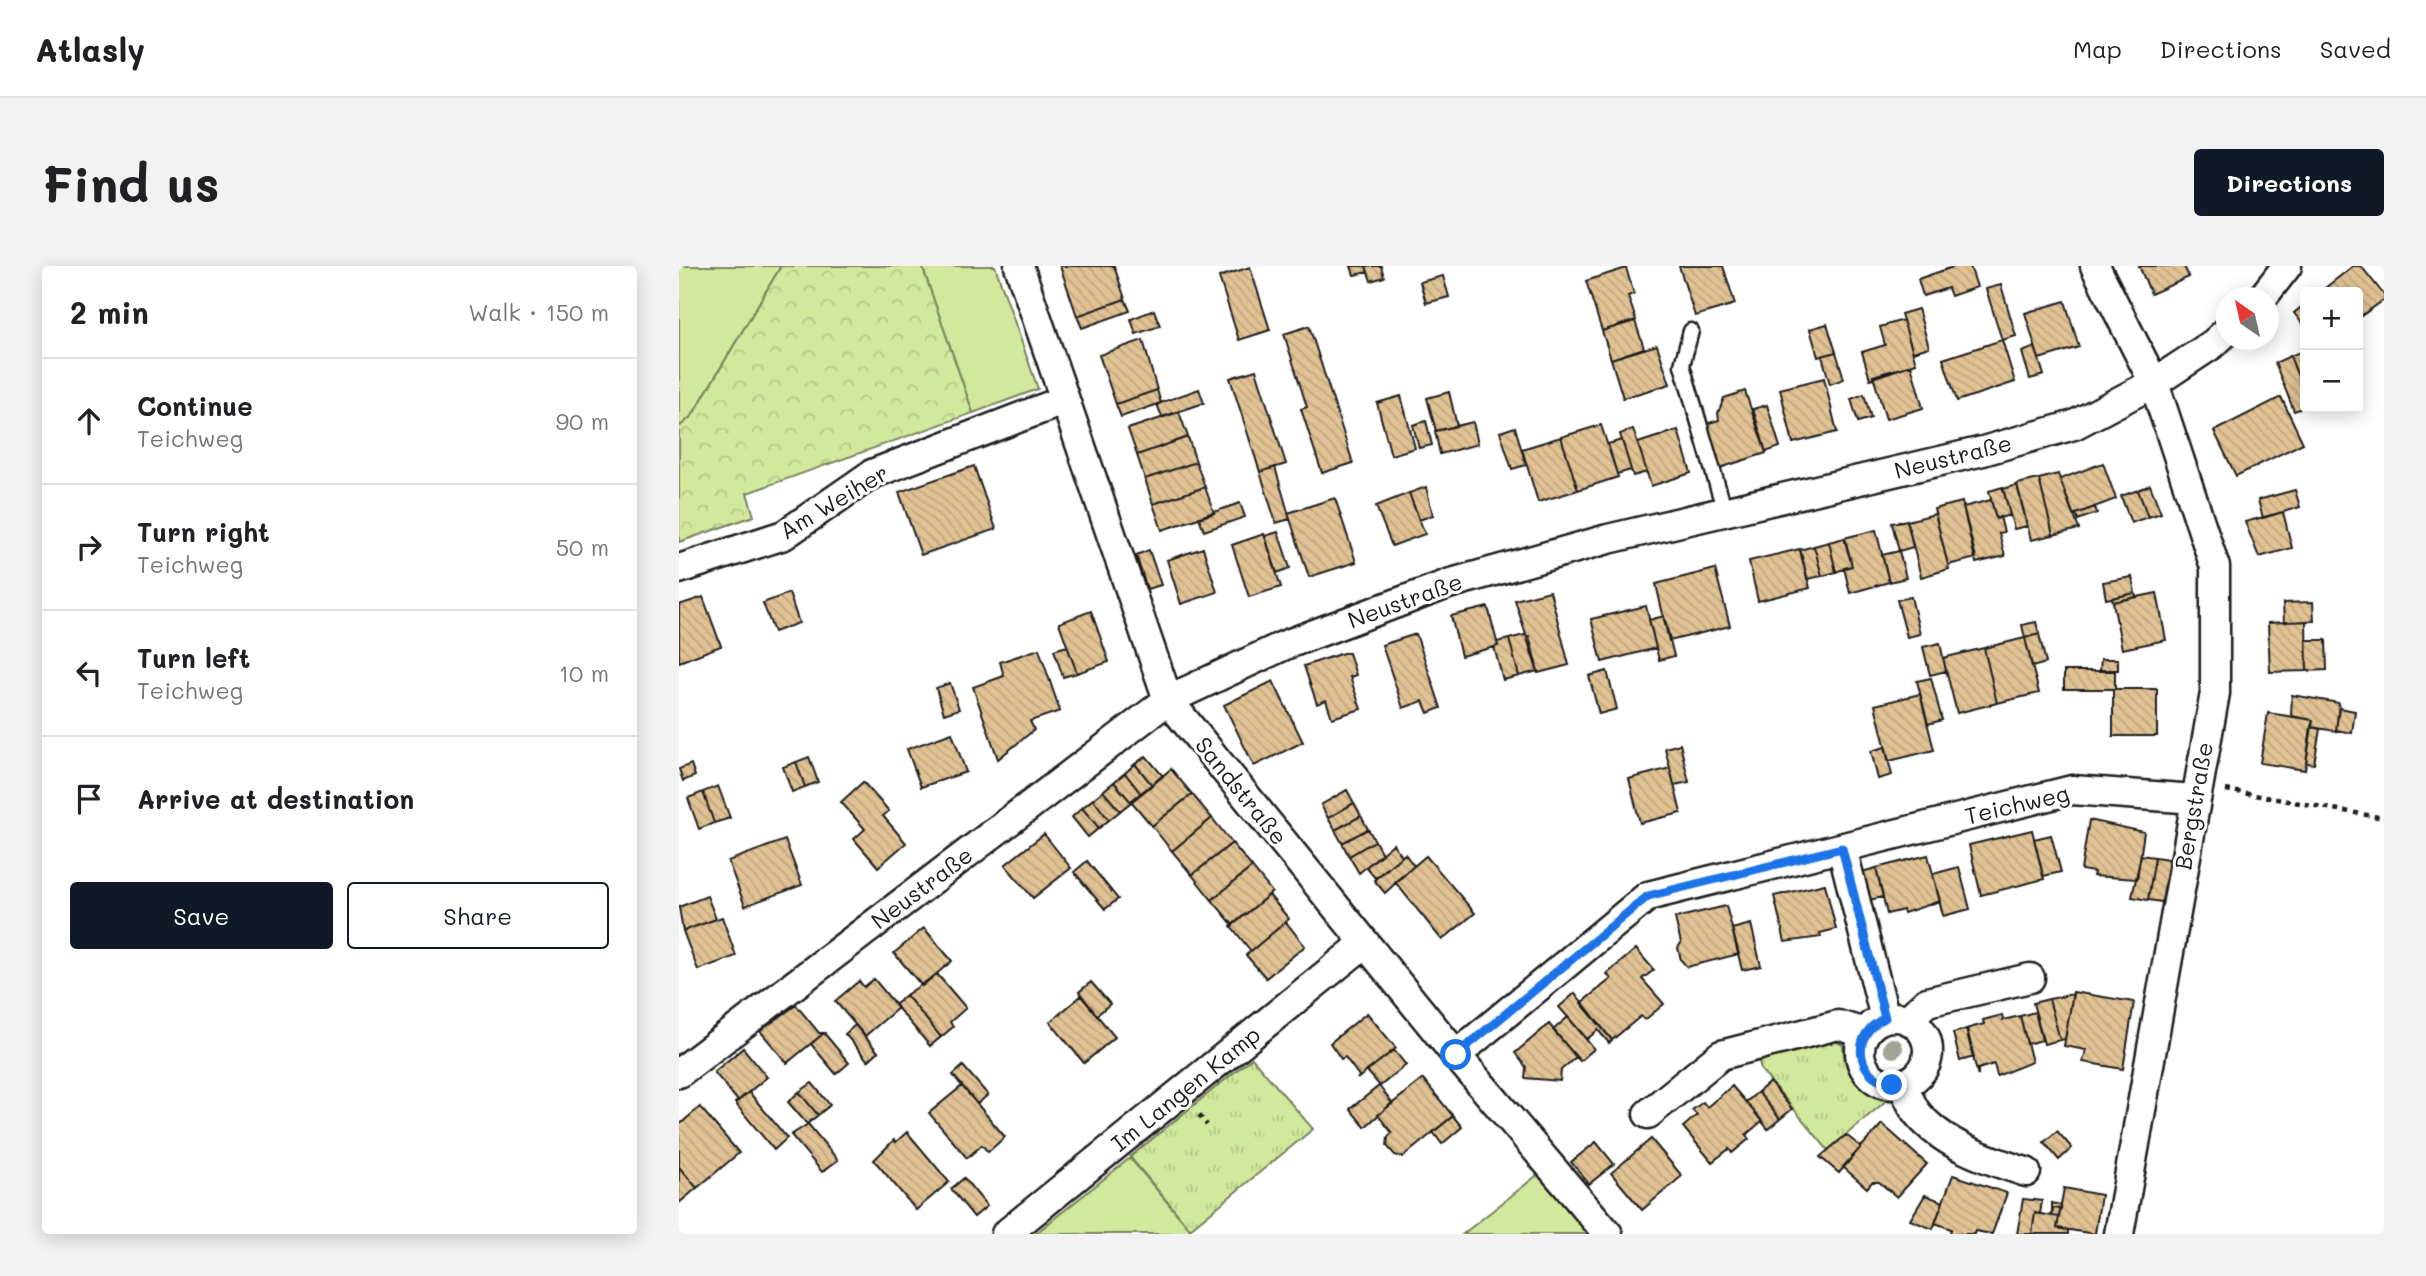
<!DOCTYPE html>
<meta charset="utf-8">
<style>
body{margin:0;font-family:Mali,sans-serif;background:#f2f2f2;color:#202124}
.controls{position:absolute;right:21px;top:21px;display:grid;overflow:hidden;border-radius:7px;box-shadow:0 4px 18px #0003}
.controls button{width:63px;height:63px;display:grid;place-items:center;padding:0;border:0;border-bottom:2px solid #e0e0e0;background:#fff;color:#202124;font:35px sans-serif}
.compass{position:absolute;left:1537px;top:21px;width:63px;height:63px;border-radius:50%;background:#fff;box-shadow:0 4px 18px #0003;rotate:326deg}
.stop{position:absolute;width:21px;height:21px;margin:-16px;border:5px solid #1a73e8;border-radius:50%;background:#fff}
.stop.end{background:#1a73e8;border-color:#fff;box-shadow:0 2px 7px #0008}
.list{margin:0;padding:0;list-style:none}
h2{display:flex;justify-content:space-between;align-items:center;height:91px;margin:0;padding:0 28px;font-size:30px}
h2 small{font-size:23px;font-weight:400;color:#757577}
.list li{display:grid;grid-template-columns:46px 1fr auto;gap:21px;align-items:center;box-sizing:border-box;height:126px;padding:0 28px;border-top:2px solid #e0e0e0}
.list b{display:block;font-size:26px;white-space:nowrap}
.list p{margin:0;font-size:23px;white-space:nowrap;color:#757577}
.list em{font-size:23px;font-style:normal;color:#757577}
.actions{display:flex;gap:14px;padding:21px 28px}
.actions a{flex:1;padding:16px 0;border:2px solid #111827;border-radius:7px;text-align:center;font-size:24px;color:#111827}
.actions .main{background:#111827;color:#fff}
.icon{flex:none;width:38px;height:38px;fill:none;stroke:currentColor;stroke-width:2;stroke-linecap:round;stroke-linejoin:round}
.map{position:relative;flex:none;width:1705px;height:968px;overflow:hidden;border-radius:7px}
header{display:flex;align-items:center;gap:42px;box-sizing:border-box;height:98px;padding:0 35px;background:#fff;border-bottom:2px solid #e0e0e0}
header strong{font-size:33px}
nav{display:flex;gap:38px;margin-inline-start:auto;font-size:24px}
.intro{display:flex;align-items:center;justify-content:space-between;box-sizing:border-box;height:168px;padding:0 42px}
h1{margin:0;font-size:49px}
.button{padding:18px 32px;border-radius:7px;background:#111827;color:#fff;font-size:24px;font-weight:700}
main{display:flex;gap:42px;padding:0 42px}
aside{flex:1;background:#fff;border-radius:7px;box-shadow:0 4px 18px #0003}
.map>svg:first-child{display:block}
</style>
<header>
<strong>Atlasly</strong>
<nav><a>Map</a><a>Directions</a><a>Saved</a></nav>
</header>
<div class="intro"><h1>Find us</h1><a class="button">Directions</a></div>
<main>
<aside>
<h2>2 min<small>Walk · 150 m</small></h2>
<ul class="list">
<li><svg class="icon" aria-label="ahead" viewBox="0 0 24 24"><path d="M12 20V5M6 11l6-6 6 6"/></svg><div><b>Continue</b><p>Teichweg</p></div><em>90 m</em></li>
<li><svg class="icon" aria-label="right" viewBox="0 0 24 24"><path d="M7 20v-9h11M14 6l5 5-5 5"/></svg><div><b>Turn right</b><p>Teichweg</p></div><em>50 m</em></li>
<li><svg class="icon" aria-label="left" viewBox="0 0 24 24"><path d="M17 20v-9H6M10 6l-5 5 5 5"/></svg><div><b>Turn left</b><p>Teichweg</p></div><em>10 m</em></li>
<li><svg class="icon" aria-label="arrive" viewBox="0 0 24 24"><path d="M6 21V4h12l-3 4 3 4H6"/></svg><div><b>Arrive at destination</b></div></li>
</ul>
<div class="actions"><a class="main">Save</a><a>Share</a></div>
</aside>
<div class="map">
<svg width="1705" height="968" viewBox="0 0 1705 968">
<defs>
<pattern id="forest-crowns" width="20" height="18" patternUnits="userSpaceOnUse" patternTransform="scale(1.75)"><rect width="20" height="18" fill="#d2e89d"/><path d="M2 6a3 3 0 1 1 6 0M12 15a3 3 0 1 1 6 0" fill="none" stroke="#b4c687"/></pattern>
<pattern id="park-tufts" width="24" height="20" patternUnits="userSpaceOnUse" patternTransform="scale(1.75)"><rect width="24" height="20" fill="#d2e89d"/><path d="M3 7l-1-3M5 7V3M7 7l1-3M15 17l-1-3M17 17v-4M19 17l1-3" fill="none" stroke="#b4c687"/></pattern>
<pattern id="building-back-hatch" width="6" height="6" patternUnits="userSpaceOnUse" patternTransform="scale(1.75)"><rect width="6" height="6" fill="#e1c294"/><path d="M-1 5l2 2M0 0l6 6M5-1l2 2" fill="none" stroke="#c0a67f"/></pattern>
</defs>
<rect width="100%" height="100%" fill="#fff"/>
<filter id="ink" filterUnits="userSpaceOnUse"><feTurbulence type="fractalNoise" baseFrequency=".0143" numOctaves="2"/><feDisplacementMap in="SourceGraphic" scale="14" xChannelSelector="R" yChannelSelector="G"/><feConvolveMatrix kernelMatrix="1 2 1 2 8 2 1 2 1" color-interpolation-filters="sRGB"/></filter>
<g filter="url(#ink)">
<path fill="#d2e89d" stroke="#77825c" stroke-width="2" d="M0,0H102L13,150L0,161Z
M243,0H316L359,123L294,147Z
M451,892L515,968H356Z
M861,907L913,968H784Z"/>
<path fill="url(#forest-crowns)" stroke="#77825c" stroke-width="2" d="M102,0H243L294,147L68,227L75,250L0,276V161L13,150Z"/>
<path fill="url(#park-tufts)" stroke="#77825c" stroke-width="2" d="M1152,773L1164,779C1165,808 1180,827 1208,834L1149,884L1082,804L1079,791Z
M573,792L634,863L511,963L451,891Z"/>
<path fill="url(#building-back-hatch)" stroke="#1c1c1c" stroke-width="2" d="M381,0H435L446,33L398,50Z
M672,0H687L689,6L675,9Z
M687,0H702L705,11L692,15Z
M1000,0H1044L1056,38L1016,50Z
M1277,0H1291L1298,21L1272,30L1269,22L1244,30L1239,13Z
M1460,0H1505L1510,11L1472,28Z
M1674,0H1682L1705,29V34L1679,52V26H1641Z
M571,1L591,64L560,74L540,11Z
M947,2L955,28L949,30L957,54L923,65L907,15Z
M764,10L770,31L747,37L741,16Z
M1322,19L1337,70L1323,74L1307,23Z
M446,33L451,45L403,62L398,50Z
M1386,35L1400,81L1360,93L1346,47Z
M1626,38V61L1615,47Z
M1239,43L1250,81L1234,86L1222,48Z
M475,44L481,60L457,68L452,53Z
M1224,54L1237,97L1191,113L1183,86L1206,79L1201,61Z
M956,55L965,82L932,93L923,65Z
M1148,58L1157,86L1139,91L1131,63Z
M630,60L674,197L643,207L622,143L628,141L605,68Z
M464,74L478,124L437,138L420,89Z
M1323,74L1336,116L1278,135L1264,93Z
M978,79L991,118L944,132L932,93Z
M1356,81L1365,109L1351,113L1343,86Z
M1626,84V116L1622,118L1611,90Z
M1157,86L1165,113L1151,118L1143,90Z
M1611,90L1626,128V141L1615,145L1596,97Z
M1232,99L1244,142L1207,153L1194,110Z
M577,104L607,198L581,206L551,112Z
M1145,112L1158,166L1114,177L1101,123Z
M520,123L525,137L483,151L478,138Z
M478,124L482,137L442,151L437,138Z
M1066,125L1087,187L1041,202L1027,158L1040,154L1039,147L1045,132Z
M770,126L778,160L757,165L748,132Z
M1185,128L1192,152L1179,156L1172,133Z
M722,130L736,182L712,189L698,137Z
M1602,131L1624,177L1557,210L1535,165Z
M1088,139L1101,181L1087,186L1074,143Z
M500,146L509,171L458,189L449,163Z
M747,155L753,179L740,182L734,159Z
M794,156L799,178L761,188L756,165Z
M922,159L939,211L899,224L882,171Z
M836,161L847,199L833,203L821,166Z
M954,163L968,206L954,210L941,168Z
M999,164L1012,207L972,220L959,177Z
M509,171L517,196L466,213L458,189Z
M882,171L899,224L859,236L843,183Z
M943,174L952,204L938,208L929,178Z
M517,196L526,221L474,238L466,213Z
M1424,197L1437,233L1394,249L1381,213Z
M295,200L317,263L242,289L220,226Z
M596,201L611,253L597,257L581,206Z
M1379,208L1400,263L1374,269L1360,213Z
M1360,213L1374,269L1352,274L1338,218Z
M1338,219L1348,260L1335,263L1324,223Z
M1471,219L1482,247L1469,251L1459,224Z
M526,221L535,247L483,264L474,238Z
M747,221L754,249L740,254L730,227Z
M1324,221L1331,249L1317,253L1310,225Z
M1459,224L1469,251L1452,257L1442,230Z
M1616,224L1621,241L1584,252L1579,234Z
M730,227L746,268L713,280L697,240Z
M656,232L677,296L630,311L609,247Z
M1312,234L1317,253L1321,251L1325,266L1320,267L1326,290L1297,297L1284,241Z
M1283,236L1297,292L1269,299L1255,243Z
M561,237L566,251L525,265L520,251Z
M1416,241L1418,247L1399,254L1397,248Z
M1604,246L1613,282L1580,291L1566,256Z
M1256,248L1270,303L1242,311L1228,255Z
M1228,254L1234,281L1220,285L1213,257Z
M1197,264L1210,316L1171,327L1165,302L1173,300L1165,272Z
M599,266L611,302L598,307L586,270Z
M585,268L602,321L570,331L553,279Z
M1166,272L1173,300L1157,306L1150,276Z
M1150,276L1157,306L1143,310L1135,280Z
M1135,280L1143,310L1128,313L1121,284Z
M524,282L538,326L502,338L488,294Z
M1121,283L1131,322L1079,335L1070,295Z
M470,284L482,319L468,323L457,289Z
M1220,285L1227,312L1210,316L1203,289Z
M1036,303L1051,360L990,375L977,318Z
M1453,311L1456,327L1427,333L1424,316Z
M871,325L890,399L859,407L836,334Z
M110,327L120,357L95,366L84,337Z
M1456,327L1457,331L1434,336L1433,332Z
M1478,327L1487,374L1443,383L1434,336Z
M24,331L42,380L0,396V339Z
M1232,331L1241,368L1228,371L1218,334Z
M1634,336L1635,355L1605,356L1604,337Z
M967,340L977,382L923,396L912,353Z
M809,341L819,380L782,390L772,350Z
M412,345L430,396L398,407L380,357Z
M985,350L995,390L980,394L970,354Z
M1627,355L1628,405L1591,406L1589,357Z
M1357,356L1360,368L1346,372L1343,359Z
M737,368L762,442L749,447L744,435L724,442L703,379Z
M1360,368L1367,397L1353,401L1346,372Z
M845,369L850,370L859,405L840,410L830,373Z
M1346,372L1360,427L1318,437L1305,382Z
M830,373L840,410L824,414L815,381L819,380L818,376Z
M1627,374H1647L1648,404L1628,405Z
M1261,377L1267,405L1251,409L1244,381Z
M388,380L398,407L384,411L375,384Z
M1305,382L1318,437L1278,447L1264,392Z
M360,383L381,445L351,455L355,464L319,493L294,421L325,410L321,396Z
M664,387H670L677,409L671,411L682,443L653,452L647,434L638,438L625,400Z
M1422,393H1439V404H1421Z
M928,405L938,443L920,448L910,410Z
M1385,405H1436V423H1385Z
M1252,412L1263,454L1249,458L1238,415Z
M594,415L624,476L575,500L545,439Z
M271,417L280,443L265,448L257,422Z
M1434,423H1478V470H1434Z
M1241,428L1255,484L1210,495L1196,439Z
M1613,429L1660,437L1657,465L1632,461L1634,454L1612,450Z
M1660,442L1676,445L1673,467L1657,464Z
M1589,447L1634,454L1626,504L1581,497Z
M1632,461L1641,463L1635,498L1627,497Z
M273,467L287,506L242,521L228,483Z
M1001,478L1010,516L995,519L986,482Z
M1206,481L1213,509L1199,513L1192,485Z
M467,490L484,510L473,519L456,498Z
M130,491L139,516L126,521L117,496Z
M117,496L126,521L113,526L104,501Z
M12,498L16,510L4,515L0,503Z
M456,498L473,519L462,528L446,507Z
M991,502L1002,547L961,557L950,513Z
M492,503L513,528L473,560L452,535Z
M446,507L462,528L452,536L435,516Z
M184,516L210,545L204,550L227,577L199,601L175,573L186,563L162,536Z
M435,516L452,536L441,545L424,525Z
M39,520L51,552L35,557L24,526Z
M668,524L675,537L649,552L642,539Z
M424,525L441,545L430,554L414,533Z
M24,526L35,557L20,563L9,532Z
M513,528L533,552L493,585L473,560Z
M414,533L430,554L420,562L403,542Z
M675,537L682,550L656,564L649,552Z
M403,542L420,562L409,571L393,551Z
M682,550L689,563L663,577L656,564Z
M533,552L553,577L513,609L493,585Z
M1410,554L1465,566L1458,613L1414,610L1415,606L1402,604Z
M689,563L696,575L670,590L663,577Z
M1353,564L1365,613L1302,629L1290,579Z
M365,568L392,602L354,632L326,599Z
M1372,569L1382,606L1364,610L1355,573Z
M106,574L123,619L66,640L49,595Z
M696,575L703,588L680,607L670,590Z
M553,577L573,601L533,634L513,609Z
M714,578L723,590L696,612L687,601Z
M726,588L735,600L706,627L695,614Z
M1249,589L1261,635L1225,647L1224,644L1208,648L1197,602Z
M1462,589L1476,591L1469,634L1453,631Z
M747,590L796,647L763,674L716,616Z
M1476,591L1490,593L1483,636L1469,634Z
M408,595L439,633L426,643L395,606Z
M573,601L593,626L554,659L533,634Z
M1280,601L1291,643L1264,650L1254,608Z
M1197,602L1204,631L1190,634L1183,606Z
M1146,618L1157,663L1141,667L1142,671L1106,676L1095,630Z
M590,629L610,653L572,685L552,660Z
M28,630L37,653L4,665L0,641Z
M1047,640L1060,688L1008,701L1002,694L999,682L1002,677L996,652Z
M43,651L57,690L19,704L4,665Z
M607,656L626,680L587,712L567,689Z
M1072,658L1082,700L1063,704L1053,663Z
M245,662L273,695L243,720L215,687Z
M957,683L975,704L963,713L985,738L966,754L962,750L933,774L902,737L932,713L928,708Z
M258,708L287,742L271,756L274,761L262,771L227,729Z
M195,713L219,742L186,770L156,735L180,715L185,721Z
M412,716L431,738L418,749L400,726Z
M1394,726L1455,736L1444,803L1404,796L1407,784L1385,780Z
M896,727L933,774L930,777L919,764L908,773L880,741Z
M1394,728L1386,773L1381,774L1370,733Z
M227,729L262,771L251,780L216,739Z
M402,730L436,771L405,797L371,756Z
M1370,733L1381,774L1365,778L1354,737Z
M117,739L140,767H145L108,797L81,765Z
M1356,746L1363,774L1348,778L1341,750Z
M688,747L717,782L678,813L680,810L666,791L662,793L651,777Z
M1323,749L1324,754L1341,750L1353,796L1318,810L1315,798L1299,803V810L1287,763L1305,758L1304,754Z
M889,751L915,783L901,795L874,764Z
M870,758L897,791L882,804L881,815L846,812L847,801L836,787Z
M176,759L199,786L189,795L166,768Z
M1288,763L1295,791L1281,795L1274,767Z
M145,767L170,797L157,808L132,778Z
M64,782L88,811L59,835L35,806Z
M715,784L727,799L701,820L688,805Z
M284,800L309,829L298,838L274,809Z
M744,813L774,850L724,891L716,889L708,880L709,871L713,867L699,849Z
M1091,816L1113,843L1101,853L1079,826Z
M133,817L151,839L139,849L120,826Z
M283,820L326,871L309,886L303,879L288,892L250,847Z
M700,820L713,837L686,861L671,843Z
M1053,820L1083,855L1067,869L1070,873L1053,887L1050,883L1033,896L1004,861L1018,849L1013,844L1024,836L1028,841Z
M70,826L108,872L95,884L56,837Z
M120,826L139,849L128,858L109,836Z
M1079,826L1101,853L1089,863L1067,836Z
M21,841L60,887L18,922L0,901V859Z
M774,850L783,861L763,878L754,866Z
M129,858L159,894L143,906L112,869Z
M1203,858L1248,898L1218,931L1200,916H1193L1188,922L1164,901Z
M1378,865L1393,882L1380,894L1365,876Z
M228,866L270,916L237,944L195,894L215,874L217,876Z
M1167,869L1182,881L1160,907L1141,891Z
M972,873L1003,910L963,944L932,907Z
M917,876L935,898L910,918L892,896Z
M0,901L18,922L0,937Z
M1274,909L1328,927L1313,968L1296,965L1295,968H1271L1272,963L1256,957Z
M285,912L308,940L295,951L272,923Z
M1385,922L1422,929L1416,968L1378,962Z
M1246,929L1264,936L1254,963L1231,954Z
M1344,933L1363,935L1361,948L1356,947L1353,968H1338Z
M1373,937L1382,939V943L1374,942L1373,950Z
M1374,942L1382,943L1380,951L1373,950Z
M1356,947L1380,951L1378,962L1389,964V968H1353Z"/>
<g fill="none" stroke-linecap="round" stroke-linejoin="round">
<g stroke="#1c1c1c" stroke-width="19">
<path id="lane" d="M1012,65L1003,99L1046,246"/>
</g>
<g stroke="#1c1c1c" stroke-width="33">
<path id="street" d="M340,0L489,434L777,789L929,968
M1416,0L1475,117L1536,301V427L1440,968
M1583,32L1608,0
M0,303L105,269L193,208L386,134
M1163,582L1206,752
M1181 785a34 34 0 1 1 68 0a34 34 0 1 1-68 0Z
M1228,754L1248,736L1351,712
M777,789L969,630L1393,524L1516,533
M0,807L489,434L606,379L769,318L929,273L1304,185L1395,159L1475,117L1534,78L1548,65
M1223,818C1228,827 1232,839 1238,847C1264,879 1309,894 1347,906
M969,848L1042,789L1159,759L1186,767
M327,968L686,677"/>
</g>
<path stroke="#1c1c1c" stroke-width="4.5" stroke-dasharray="5 5" stroke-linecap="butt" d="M1547,524L1705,552
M520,849L528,859"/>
<use href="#lane" stroke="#fff" stroke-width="14"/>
<use href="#street" stroke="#fff" stroke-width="28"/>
</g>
<circle fill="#a0a498" cx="1214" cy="782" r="10"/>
</g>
<g fill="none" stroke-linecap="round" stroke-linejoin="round" filter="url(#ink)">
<path stroke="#1a73e8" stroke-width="9" d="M777,789L969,630L1163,582L1206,752C1171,768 1176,810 1213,819"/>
</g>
<g text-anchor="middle" stroke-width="6" stroke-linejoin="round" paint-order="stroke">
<g font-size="23" fill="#1c1c1c" stroke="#fff">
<text transform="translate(1274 191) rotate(-14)" y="8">Neustraße</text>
<text transform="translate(155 236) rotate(-31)" y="8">Am Weiher</text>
<text transform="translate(726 335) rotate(-20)" y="8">Neustraße</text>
<text transform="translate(562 525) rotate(51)" y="8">Sandstraße</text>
<text transform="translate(1338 539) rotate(-13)" y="8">Teichweg</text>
<text transform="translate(1515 540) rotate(-80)" y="8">Bergstraße</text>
<text transform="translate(243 622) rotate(-37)" y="8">Neustraße</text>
<text transform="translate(507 823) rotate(-39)" y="8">Im Langen Kamp</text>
</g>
</g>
</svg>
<div class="controls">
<button>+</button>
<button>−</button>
</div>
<svg class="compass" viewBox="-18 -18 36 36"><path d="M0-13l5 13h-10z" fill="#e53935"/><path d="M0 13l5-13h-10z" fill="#757577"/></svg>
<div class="stop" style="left:777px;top:789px"></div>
<div class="stop end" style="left:1213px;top:819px"></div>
</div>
</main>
